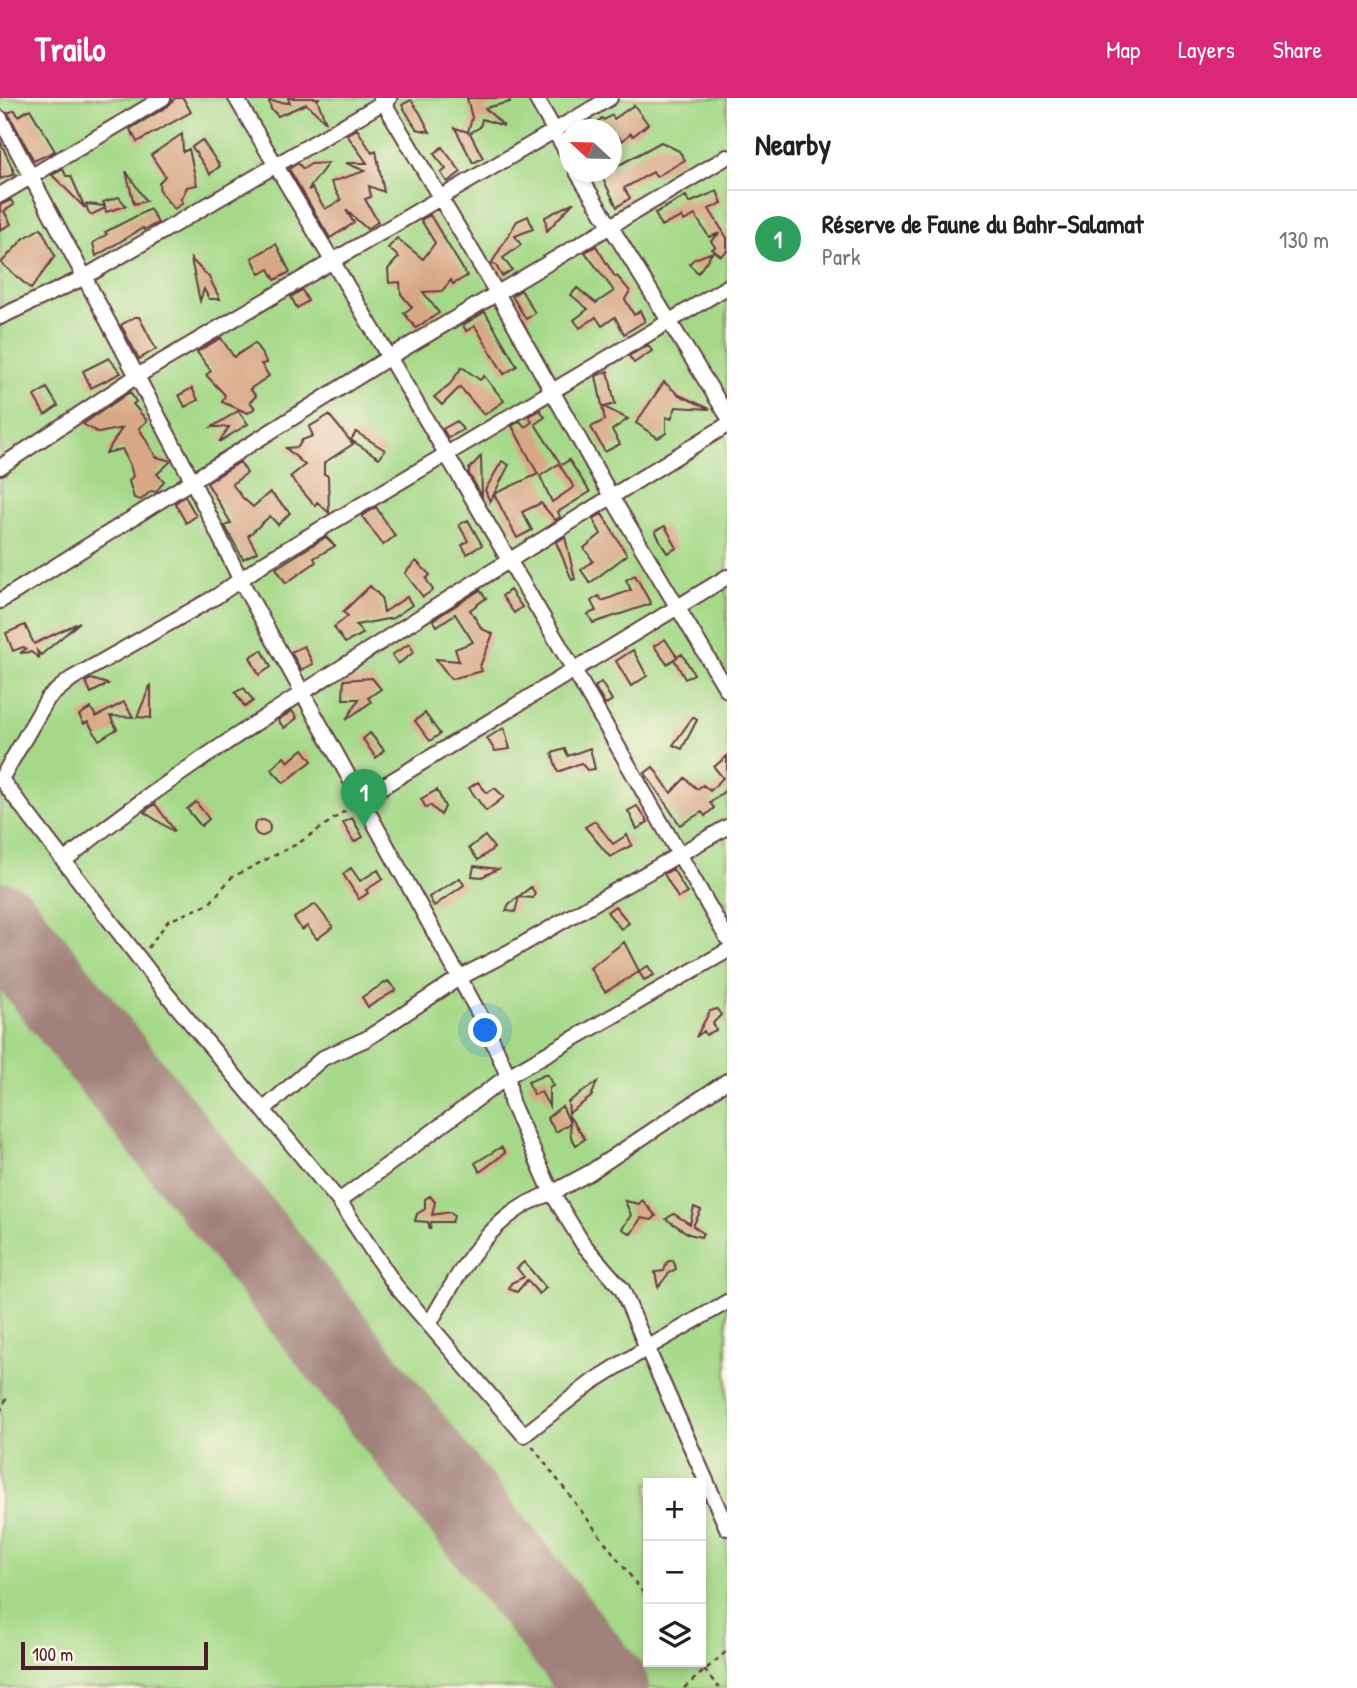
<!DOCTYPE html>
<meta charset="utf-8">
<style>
body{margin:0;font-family:"Patrick Hand",sans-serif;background:#f6f6f6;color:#202124}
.controls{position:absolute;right:21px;bottom:21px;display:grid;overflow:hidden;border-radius:0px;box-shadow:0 4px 10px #0003}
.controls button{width:63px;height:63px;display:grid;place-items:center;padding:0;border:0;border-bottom:2px solid #e0e0e0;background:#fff;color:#202124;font:35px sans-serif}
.compass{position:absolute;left:559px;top:21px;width:63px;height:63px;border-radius:50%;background:#fff;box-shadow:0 4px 10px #0003;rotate:292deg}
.scale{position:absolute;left:21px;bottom:18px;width:187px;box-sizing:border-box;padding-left:7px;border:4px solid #4a1f2b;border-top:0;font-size:19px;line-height:24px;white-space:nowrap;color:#4a1f2b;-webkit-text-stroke:5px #fcf5e5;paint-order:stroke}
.you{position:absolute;left:486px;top:933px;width:24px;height:24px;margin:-18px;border:5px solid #fff;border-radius:50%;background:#1a73e8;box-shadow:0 0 0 10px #1a73e833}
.badge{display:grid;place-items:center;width:46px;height:46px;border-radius:50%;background:#db2777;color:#fff;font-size:23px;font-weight:700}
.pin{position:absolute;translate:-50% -58px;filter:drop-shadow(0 2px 4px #0008)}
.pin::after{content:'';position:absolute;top:37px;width:24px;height:21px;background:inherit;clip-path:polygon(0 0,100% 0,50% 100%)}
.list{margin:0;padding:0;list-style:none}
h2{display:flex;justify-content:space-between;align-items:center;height:91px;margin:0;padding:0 28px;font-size:30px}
h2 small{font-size:23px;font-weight:400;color:#757577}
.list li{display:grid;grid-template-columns:46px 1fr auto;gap:21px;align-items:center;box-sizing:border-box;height:98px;padding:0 28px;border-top:2px solid #e0e0e0}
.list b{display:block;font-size:26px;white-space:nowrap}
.list p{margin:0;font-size:23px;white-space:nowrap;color:#757577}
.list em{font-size:23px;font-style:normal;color:#757577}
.icon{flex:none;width:38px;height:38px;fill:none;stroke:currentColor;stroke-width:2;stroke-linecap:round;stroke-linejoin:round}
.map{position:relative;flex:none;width:727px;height:1590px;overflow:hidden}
header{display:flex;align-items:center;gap:42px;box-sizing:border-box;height:98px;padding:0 35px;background:#db2777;color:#fff}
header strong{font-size:33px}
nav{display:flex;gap:38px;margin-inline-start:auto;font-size:24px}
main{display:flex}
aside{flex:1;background:#fff}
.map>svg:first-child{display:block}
</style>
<header>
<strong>Trailo</strong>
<nav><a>Map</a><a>Layers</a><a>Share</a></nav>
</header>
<main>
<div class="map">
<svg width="727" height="1590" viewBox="0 0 727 1590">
<rect width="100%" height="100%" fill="#fcf5e5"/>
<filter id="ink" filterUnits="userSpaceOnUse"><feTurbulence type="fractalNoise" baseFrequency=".0143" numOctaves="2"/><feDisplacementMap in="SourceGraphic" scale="14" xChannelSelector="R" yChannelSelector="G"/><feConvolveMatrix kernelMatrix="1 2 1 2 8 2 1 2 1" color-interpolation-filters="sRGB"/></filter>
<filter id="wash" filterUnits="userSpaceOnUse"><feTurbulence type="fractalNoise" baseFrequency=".00686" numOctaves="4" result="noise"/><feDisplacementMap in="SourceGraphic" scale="28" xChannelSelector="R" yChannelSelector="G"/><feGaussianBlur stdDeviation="1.57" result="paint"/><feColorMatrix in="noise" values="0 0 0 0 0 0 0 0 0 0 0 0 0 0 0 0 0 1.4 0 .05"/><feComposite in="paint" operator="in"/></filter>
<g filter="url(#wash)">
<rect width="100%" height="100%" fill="#f7e2c8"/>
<path fill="#a5d989" stroke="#787c5a" stroke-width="2" fill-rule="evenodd" d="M0,0H727V1590H0ZM570,32H612V74H570ZM648,1385H701V1564H648Z"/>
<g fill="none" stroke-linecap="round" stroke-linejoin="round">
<path stroke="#a0807a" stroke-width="84" d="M0,825L607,1590"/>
</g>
<g id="blocks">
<path fill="#d8a886" d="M183,0L191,14L137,44L130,31L168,8L175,0Z
M288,0H320L317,1L326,24L306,6L278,18L271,11L269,3L290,5Z
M467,0H509L510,4L485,10L504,28L482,21L480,29L470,35L483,60L473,65L455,30L468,34L472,20Z
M411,2L420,15L430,34L417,31L412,24L402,7Z
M634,7L648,26L633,38L631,35L622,43L618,38L612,42V32H589L602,20L604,22L612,17L614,21Z
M30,11L55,53L34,63L8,15L15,12L18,18Z
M357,31L372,55L376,53L384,94L369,88L371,99L365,101L378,124L367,131L346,112L354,125L330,140L289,71L298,65L303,71L311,66L328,65L308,92L312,90L325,111L341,102L331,84L365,73L346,65H367L347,37Z
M182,36L183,54L189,51L197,87L187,89L181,101L183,105L174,111L160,94L159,85L165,78L151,57Z
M202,42L220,68L210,76L192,49Z
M0,43L15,76L0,81Z
M661,44L679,53L685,62L656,79L653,74L624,90L630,100L617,109L601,77Z
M442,49L461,74L447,84L441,75L446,71L434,56Z
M63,71L66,78H71L85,110L52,77Z
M126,73L146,103L134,106Z
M717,93L722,105L709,111L727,140V153L721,158L712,151L715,149L711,143L720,135L709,139L695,117L684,123L682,119L661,128L655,115L686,98L689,105Z
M119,99L126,108L106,114L105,110L91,117L88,113L86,106L105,108L103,104Z
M11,102L14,107L4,113L11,126L0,132V107Z
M572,105H573L547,133L545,119Z
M150,111L158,125L144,132L143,130L96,158L93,145L107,136L105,134Z
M430,117L467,178L453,186L451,182L442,193L423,194L439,215L416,230L404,215L412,209L401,196L400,184L389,185L388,171L399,159L388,150L397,140L423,161L435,145L421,122Z
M528,118L533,131L515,138L521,147L503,160L512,172L502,178L495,166H491L517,123Z
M41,130L55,158L31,191L1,165L23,141Z
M276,146L290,174L275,182L269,171L260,176L252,160Z
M596,148L615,179L617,178L630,193L625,201L634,217L640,213L645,223L624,236L615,219L602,228L596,219L580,230L574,222L588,211L571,197L577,190L596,205L614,193L585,154Z
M713,154L698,175L689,166L694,161Z
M191,161L209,179L220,201H209L204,191L200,203Z
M302,192L308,203L297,210L291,199Z
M521,192L535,215L526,221L512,198Z
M485,214L517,268L504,276L475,228L466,233L463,227Z
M135,219H139L156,251L139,261L121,227Z
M221,240L234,259L255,245L267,265L261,266L269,278L250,291L256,298L250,304L255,310L248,315L222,304L225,297L206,277L211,273L197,254Z
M648,247L652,253L634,265L629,258Z
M109,260L121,275L91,290L83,273Z
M462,269L480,282L484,278L504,303L484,317L460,289L442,307L434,299L450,286Z
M608,273L615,306L604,309L628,321L612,332L620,346L605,354L591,329L605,322L596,278Z
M664,284L679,297L710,311L676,309L671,321L666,319V335L658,340L636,325Z
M47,290L58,308L45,317L34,298Z
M192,290L198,302L185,309L179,297Z
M130,294L136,304L133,306L147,323L139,330L156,359L171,363L157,376L164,383L156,394L151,393L141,402L134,400L129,383L133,378L130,367L122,351L106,355L122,330L99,335L83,326Z
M540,312L545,319L535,326L560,365L540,378L552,404L574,389L560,368L569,362L590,394L558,414L560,419L555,422L541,405L522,414L532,432L517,440L494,396L490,404L485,392L502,363L509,367L494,396L538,376L512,328L520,323L525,329L532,324L529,318Z
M238,313L248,326L219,344L229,329H212Z
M329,317L353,346L324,365V376L328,378L329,415L317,404L315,408L290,379L305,367L286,350L298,349L302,342L313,338L309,329Z
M457,323L463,332L448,340L443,331Z
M356,334L385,352L379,360L351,342Z
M481,358L482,398L469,376V371Z
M240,364L247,375L232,386L243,400L253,409L270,394L290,415L278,427L270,418L248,438L257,454L243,461L225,428L231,425L207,385Z
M185,398L196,418L186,425L175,405Z
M376,409L395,438L383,447L362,418Z
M602,416L627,457L590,485L581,472L593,463L584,450L601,436L593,421Z
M468,422L482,447L467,456L462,447L468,443L459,427Z
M665,428L677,450L667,455L655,433Z
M326,439L335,448L314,460L316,464L286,485L276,470Z
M565,439L575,481L572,482L556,444Z
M416,463L430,477L426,481L433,492L423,499L405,475Z
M635,477L651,506L593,525L588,516L596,513L591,503L599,498L602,503L631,492L626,482Z
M370,488L381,499L384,514L407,499L412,507L393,520L356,527L363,536L345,545L334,529L348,518L343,514Z
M480,492L486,500L470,512L482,531L493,536L480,568L482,573L451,581L436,561L459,563L455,551L473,544L455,516L437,528L433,522Z
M510,492L522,509L514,515L502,498Z
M80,524L41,557L37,553L39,560L31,554L20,555L26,551L23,549L13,553L6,535L25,527L34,546Z
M665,541L677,559L667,566L654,548Z
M409,546L414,554L398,566L392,557Z
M304,548L313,566L301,572L291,554Z
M262,552L271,569L259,577L250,559Z
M633,552L647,578L631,588L616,563Z
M682,556L694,576L685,581L674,561Z
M372,580L381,591L368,600L371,604L346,622L359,601H343L344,582Z
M91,581L108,586L91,595L86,584Z
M601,584L612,602L605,607L595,589Z
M151,586V620L137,619Z
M244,590L253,603L245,609L235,594Z
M124,604L133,619L110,618L117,631L99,642L88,624L84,626L79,617L91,610L96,619Z
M292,613L297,620L284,630L278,622Z
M425,615L440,636L430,643L415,623Z
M693,619L697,622L682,651L673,647Z
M504,630L510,651L495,653L487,640Z
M370,635L384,652L376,660L363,641Z
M590,650L595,671L587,672L581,665L558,674L552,655L565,651L568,658Z
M303,651L312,663L284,685L271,671L284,659L288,664Z
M727,658V691L710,705L714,710L705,718L702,714L680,727L645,675L653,669L671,695L685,680L697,691L703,687L710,693L723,680L714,669Z
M478,684L487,695L495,690L504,699L486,713L469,690Z
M437,692L445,709L441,717L430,707L426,710L421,701Z
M196,704L209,721L201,728L187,711Z
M155,706L174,732L173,733L144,714Z
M637,708L648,724L637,731L628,713Z
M352,720L363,739L354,744L343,725Z
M254 730a8 8 0 1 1 16 0a8 8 0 1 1-16 0Z
M595,723L613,746L627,737L632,747L610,759L585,729Z
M485,738L494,750L478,762L469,750Z
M474,768L498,771L482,779L472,778Z
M351,770L360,783L378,772L383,781L366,792L368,795L359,801L343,776Z
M673,771L687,795L678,800L664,776Z
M460,780L464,787L434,808L429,799Z
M531,789L535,795L533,800L519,799L515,814L506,813L509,806Z
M315,806L333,829L317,841L307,828L302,832L294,820Z
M615,808L629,825L621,831L607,814Z
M624,844L639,873L648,868L654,877L644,882L639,874L605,894L590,870Z
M388,883L396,892L368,909L362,899Z
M717,911L721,917L713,925L716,932L706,937L704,933L696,939L710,913Z
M544,977H548L553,988L549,990V1008L541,994L534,997L528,984Z
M597,984L591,999L569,1015L568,1004Z
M562,1008L570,1025L556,1034L547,1020Z
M569,1018L585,1041L576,1047L571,1039Z
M501,1049L505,1055L480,1074L475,1065Z
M430,1098L435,1104L432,1117L450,1114L454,1118L452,1124H431L430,1131L428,1124L415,1123L417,1116L425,1111V1101Z
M642,1102L656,1118L652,1122L641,1120L631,1136L622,1131L631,1117L625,1103L639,1106Z
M694,1109L701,1112L693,1128L703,1135L701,1139L689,1136L666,1121L674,1116L690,1126Z
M673,1162L676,1171L670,1174L658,1189L655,1174L664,1173L667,1164Z
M524,1164L546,1190L539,1196L527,1182L517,1194L509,1191L511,1185L524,1179L517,1170Z"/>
</g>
</g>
<g filter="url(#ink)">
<use href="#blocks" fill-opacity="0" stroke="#643c43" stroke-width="2"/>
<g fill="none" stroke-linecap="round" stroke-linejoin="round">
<g stroke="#643c43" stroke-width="18">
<path id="street" d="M236,0L574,572L727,840
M381,0L497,195L611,398L727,592
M536,0L570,60
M0,20L192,382L241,483L487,930L508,978L511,1004L552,1095L589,1075L727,983
M577,74L727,317
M0,97L163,0
M0,219L83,180L389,1
M0,369L137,278L610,0
M0,503L388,260L727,59
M0,680L165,894L339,1103L395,1187L524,1337L592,1284L647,1250L727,1430
M1,681L48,600L71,581L217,498L267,463L727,189
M362,701L727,479
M65,762C151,692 243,633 336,573C465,489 596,408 727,327
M263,1012L323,960L366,941L459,880L509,854L727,729
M339,1103L508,978L727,853
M429,1226C460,1174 490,1114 552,1095L583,1146L622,1191L647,1250L727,1204"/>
</g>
<path stroke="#643c43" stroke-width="2.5" stroke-dasharray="5 5" stroke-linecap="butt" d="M148,850L168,823L209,806L232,779L299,745L352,708
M0,1314L8,1297
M532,1348L648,1501
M698,1564L719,1590
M684,1590L727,1553"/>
<use href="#street" stroke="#fff" stroke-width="14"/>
</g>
</g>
</svg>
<div class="controls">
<button>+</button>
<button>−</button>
<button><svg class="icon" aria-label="layers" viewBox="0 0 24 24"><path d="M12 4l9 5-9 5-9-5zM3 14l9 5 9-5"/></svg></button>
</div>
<svg class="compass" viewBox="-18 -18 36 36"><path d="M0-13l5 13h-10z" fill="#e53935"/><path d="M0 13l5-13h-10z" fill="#757577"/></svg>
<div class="scale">100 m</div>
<div class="you"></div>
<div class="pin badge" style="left:364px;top:729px;background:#2e9e5b">1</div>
</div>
<aside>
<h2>Nearby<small></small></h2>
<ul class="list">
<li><span class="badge" style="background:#2e9e5b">1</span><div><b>Réserve de Faune du Bahr-Salamat</b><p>Park</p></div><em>130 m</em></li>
</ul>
</aside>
</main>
